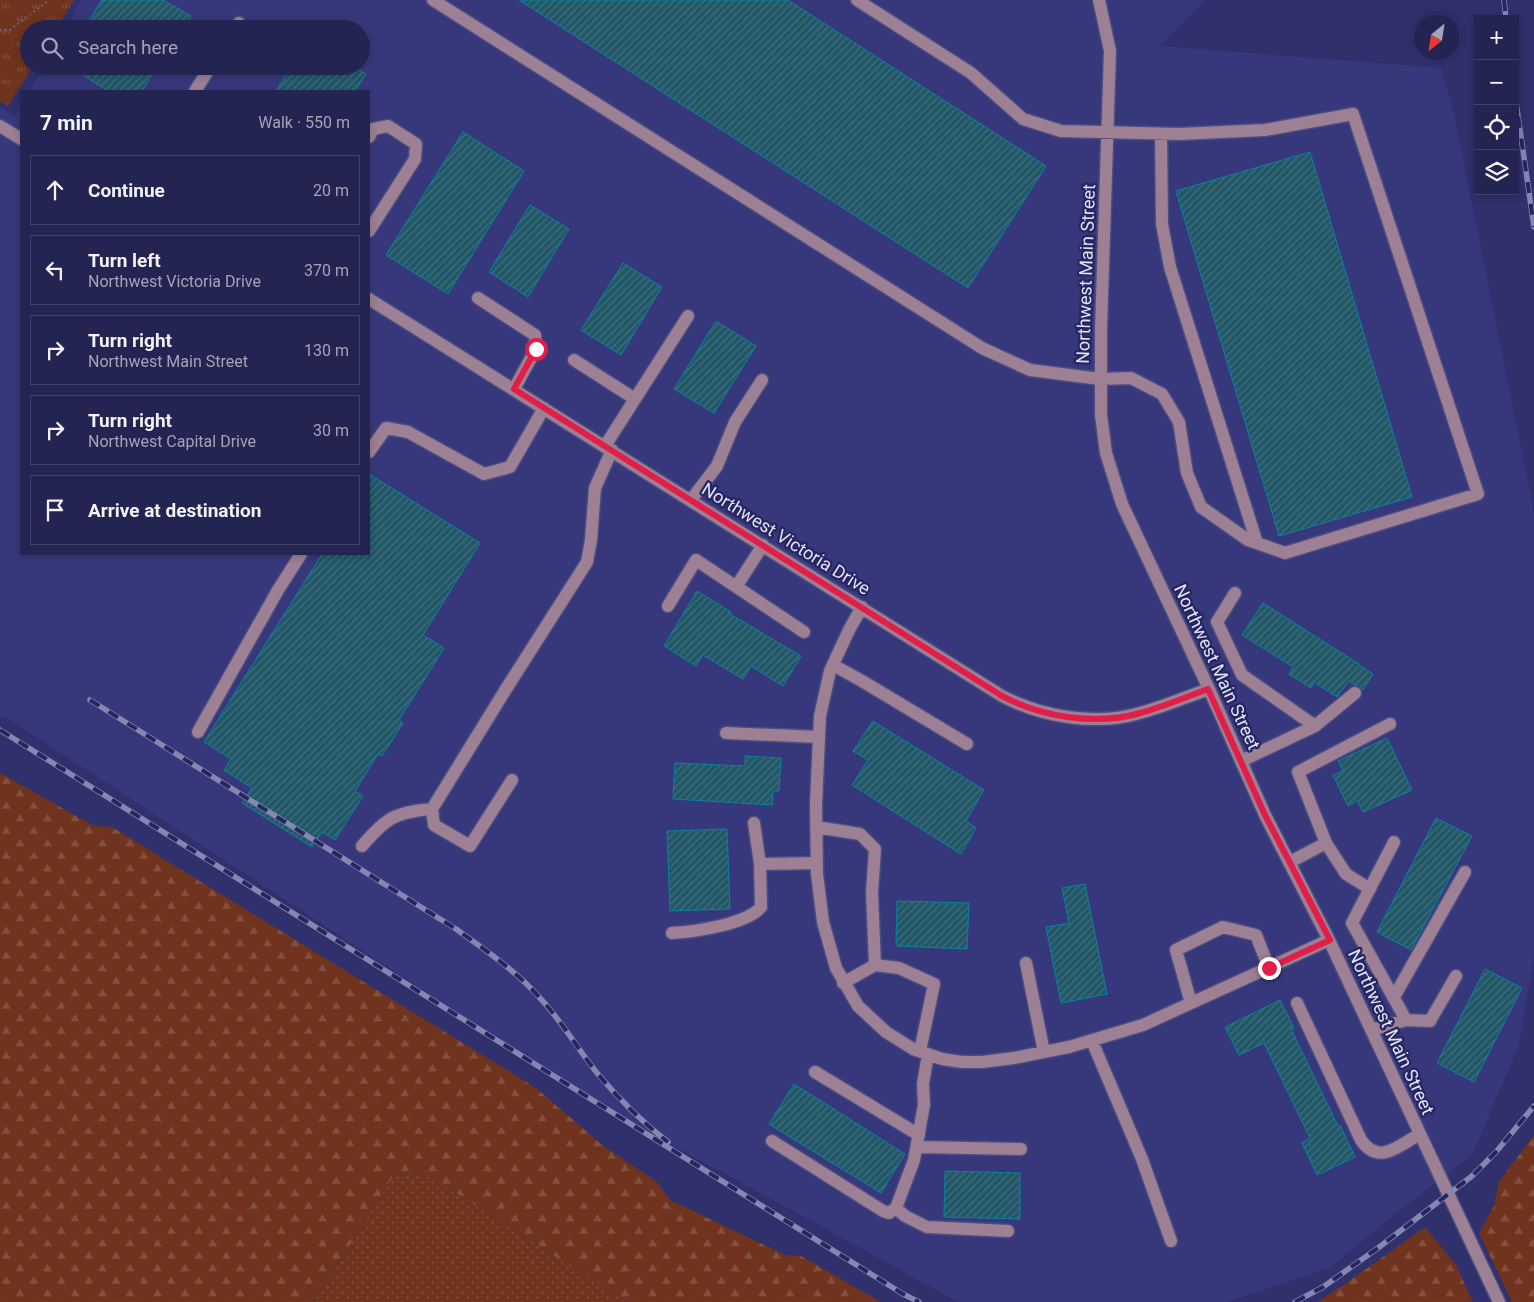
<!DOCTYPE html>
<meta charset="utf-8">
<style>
body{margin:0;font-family:Roboto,sans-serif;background:#2f305b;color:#f1f3f6}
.controls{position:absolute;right:15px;top:15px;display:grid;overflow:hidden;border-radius:0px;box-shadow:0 2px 8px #0003}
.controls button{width:45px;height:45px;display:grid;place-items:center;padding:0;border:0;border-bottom:1px solid #404168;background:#232451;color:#f1f3f6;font:25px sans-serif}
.compass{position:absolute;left:1414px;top:15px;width:45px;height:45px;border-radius:50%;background:#232451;box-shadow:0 2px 8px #0003;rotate:210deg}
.stop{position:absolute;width:15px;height:15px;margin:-11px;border:4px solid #e11d48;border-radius:50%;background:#fff}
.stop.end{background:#e11d48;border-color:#fff;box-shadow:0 1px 5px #0008}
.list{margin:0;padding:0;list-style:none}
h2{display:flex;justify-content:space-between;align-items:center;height:65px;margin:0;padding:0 20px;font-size:21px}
h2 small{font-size:16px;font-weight:400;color:#a3a4b7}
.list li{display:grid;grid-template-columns:32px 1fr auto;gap:15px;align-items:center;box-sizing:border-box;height:70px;margin:0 10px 10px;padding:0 10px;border:1px solid #404168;border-radius:0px}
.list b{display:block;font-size:19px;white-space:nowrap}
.list p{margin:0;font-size:16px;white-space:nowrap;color:#a3a4b7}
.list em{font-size:16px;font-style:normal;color:#a3a4b7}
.icon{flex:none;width:28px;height:28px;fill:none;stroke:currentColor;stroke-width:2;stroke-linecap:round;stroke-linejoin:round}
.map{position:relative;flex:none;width:1534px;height:1302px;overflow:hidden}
.search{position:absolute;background:#232451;box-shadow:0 2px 8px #0003;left:20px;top:20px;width:350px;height:55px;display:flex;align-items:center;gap:12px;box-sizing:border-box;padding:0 18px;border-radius:28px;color:#a3a4b7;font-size:19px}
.panel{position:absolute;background:#232451;box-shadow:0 2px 8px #0003;left:20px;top:90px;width:350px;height:465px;border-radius:0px}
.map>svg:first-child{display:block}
</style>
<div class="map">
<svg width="1534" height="1302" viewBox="0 0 1534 1302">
<defs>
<pattern id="grass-dots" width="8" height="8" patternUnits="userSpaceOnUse" patternTransform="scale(1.25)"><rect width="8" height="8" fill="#6f331e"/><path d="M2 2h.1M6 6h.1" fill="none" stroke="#83503f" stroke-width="1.8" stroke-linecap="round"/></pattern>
<pattern id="forest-firs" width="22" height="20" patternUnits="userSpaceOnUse" patternTransform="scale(1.25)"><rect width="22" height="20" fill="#6f331e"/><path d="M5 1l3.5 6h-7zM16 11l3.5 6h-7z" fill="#83503f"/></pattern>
<pattern id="park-tufts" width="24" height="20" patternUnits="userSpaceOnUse" patternTransform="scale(1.25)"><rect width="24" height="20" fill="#6f331e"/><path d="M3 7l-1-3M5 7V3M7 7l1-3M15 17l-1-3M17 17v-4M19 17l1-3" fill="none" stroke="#83503f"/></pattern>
<pattern id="building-hatch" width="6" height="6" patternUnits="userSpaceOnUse" patternTransform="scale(1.25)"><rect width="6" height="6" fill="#215766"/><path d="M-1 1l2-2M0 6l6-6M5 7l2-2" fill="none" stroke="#416f7d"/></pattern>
</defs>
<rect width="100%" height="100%" fill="#2f306c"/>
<path fill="#37387b" d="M81,0H1205L1159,46L1441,68L1454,114L1534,513V955L1519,1045L1472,1155L1396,1213L1330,1268L1227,1302H959L594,1102L9,719L0,716V107L16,116L21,106V554H369V91H30L44,66H361V29H65Z"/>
<path fill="url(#grass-dots)" d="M411,1173L433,1178L626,1302H314L392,1178Z"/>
<path fill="url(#forest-firs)" d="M0,773L94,826L112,827L536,1088L601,1144L657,1182L670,1200L785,1255L801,1256L881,1302H626L433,1178L411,1173L392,1178L314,1302H0Z
M1534,1135V1302H1512L1479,1233L1494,1206L1499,1182Z
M1425,1227L1456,1265L1473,1302H1317L1345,1284Z"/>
<path fill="url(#park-tufts)" d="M0,0H74L56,29H29V66H33L8,106L0,101Z"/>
<path fill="url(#building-hatch)" stroke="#05849f" d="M102,0H163L191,16L183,29H84Z
M519,0H788L1046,166L968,288Z
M68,66H157L142,91H108Z
M292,66H354L366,74L355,91H276Z
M463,132L524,171L448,294L386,255Z
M1310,152L1412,497L1279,536L1176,191Z
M530,205L569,229L528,297L489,272Z
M623,263L662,287L621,355L581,330Z
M716,321L756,346L714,413L674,389Z
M369,474L480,543L423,635L444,648L399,720L403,723L382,756L378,754L355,791L363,796L335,840L322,832L312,847L242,803L252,788L224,770L231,759L204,742L322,554H369Z
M697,591L731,612L730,614L801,656L783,686L751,666L743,679L703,655L696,666L664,646Z
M1263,603L1359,664V665L1373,674L1363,690L1349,681L1337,697L1314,682L1311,688L1289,674L1293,667L1242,635Z
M873,721L984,790L966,821L976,828L961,854L852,785L868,760L853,751Z
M1387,738L1412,790L1363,812L1357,801L1348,806L1333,775L1343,771L1338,761Z
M745,756L781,758L779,791H773L772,805L673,799L675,763L745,766Z
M1436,818L1472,836L1411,950L1377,932Z
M727,829L730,909L670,911L667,831Z
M1085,884L1107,994L1061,1003L1046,927L1069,923L1062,888Z
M897,901L969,903L967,949L896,946Z
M1485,969L1522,988L1474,1082L1437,1063Z
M1280,1000L1294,1028L1291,1029L1338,1126L1340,1125L1355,1157L1317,1175L1302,1143L1310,1138L1264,1043L1239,1055L1225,1027Z
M794,1084L905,1154L881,1193L769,1124Z
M945,1171L1020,1173V1219L944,1217Z"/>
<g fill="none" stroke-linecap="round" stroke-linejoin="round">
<g stroke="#4b4c82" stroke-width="15">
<path id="minor" d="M433,0L982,348L1030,370L1100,379L1131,378L1162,394L1179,422L1187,473L1201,507L1248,540L1285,553L1478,494L1353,114L1265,130L1179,134L1061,131L1023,119L971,73L857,0
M1099,0L1110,51L1101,329V415L1106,453L1122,504L1209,689L1265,815L1329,940L1499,1302
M236,29L239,23
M195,91L211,66
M0,126L21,139
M1161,134L1162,224L1170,267L1257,543
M369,137L373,129L388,126L416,144L415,159L369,231
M478,298L535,335L536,349L514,389
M369,299L1002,696C1042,717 1096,726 1140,713C1163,707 1186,697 1209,689
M574,360L635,399
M605,446L688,316
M369,452L386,428L408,432L484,474L510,467L544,408
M691,500L717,466L735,422L762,380
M736,587L763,545
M1235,593L1217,622L1242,675L1315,726L1241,761
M668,606L696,560L804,632
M862,607L849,630L830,671L820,716L816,804L817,874L823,922L836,968L858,1006L886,1032L913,1049L942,1059L962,1062H982L1014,1058L1069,1047L1143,1025L1329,940
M833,665L862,681L967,744
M1315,726L1355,693
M198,732L278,590L301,554
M726,733L819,737
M512,780L470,846L434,825L432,809L506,689L587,562L591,540L595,488L612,450
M754,823L760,864
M816,827L860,834L875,849L872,893L875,965
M1394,842L1352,923L1406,1020
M1326,843L1298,772L1390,724
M362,846C386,818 395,812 432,809
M1290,862L1326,843L1346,874L1370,889
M672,933C694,932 747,924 761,907L760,864L817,863
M1026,963L1044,1052
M843,983L875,965L899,968L934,984L920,1051
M1394,997L1465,872
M1191,1003L1176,950L1223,927L1256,935L1269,968
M1297,1003L1361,1140C1379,1166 1398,1146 1420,1134
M1371,1030L1406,1020L1430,1021L1456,976
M1092,1041L1142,1159L1171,1241
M815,1072L919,1135
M772,1141L883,1211L889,1213L896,1208L914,1160L924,1105L923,1084L928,1054
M917,1147L1021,1149
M896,1208L905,1216L927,1227L1008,1231"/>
</g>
<path stroke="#7273a1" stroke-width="2.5" stroke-dasharray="1 4" stroke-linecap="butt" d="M0,30H10L49,0"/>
<use href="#minor" stroke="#9d8093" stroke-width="12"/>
<g stroke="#8587b0" stroke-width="5.5">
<path id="rail" d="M1504,0L1506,19
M1515,95L1534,227
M90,700L456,929C485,950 515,970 539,997C561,1020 577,1048 597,1073C618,1098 642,1122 668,1142
M0,730L903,1294L919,1302
M1295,1302L1323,1287L1378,1248L1472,1176L1496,1152L1534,1106"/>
</g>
<use href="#rail" stroke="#262560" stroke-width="4" stroke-dasharray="11" stroke-linecap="butt"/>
</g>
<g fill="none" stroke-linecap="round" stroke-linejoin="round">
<path stroke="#e11d48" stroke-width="6" d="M536,349L514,389L1002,696C1042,717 1096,726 1140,713C1163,707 1186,697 1208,689L1265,815L1330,940L1269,968"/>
</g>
<g text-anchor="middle" stroke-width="4.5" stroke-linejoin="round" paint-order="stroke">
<g font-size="18" fill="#dfe2f8" stroke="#262560">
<text transform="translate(1086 274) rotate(-88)" y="6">Northwest Main Street</text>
<text transform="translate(786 539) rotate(32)" y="6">Northwest Victoria Drive</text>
<text transform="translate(1217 667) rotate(65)" y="6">Northwest Main Street</text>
<text transform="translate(1391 1032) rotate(65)" y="6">Northwest Main Street</text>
</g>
</g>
</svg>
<div class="controls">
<button>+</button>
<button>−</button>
<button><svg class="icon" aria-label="locate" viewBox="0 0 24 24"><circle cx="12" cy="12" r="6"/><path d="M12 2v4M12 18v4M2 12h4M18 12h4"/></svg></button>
<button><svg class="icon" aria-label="layers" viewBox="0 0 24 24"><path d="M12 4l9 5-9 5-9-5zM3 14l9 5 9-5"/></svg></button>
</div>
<svg class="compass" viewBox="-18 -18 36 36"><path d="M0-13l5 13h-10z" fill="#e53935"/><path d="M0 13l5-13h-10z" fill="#a3a4b7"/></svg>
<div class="stop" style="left:536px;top:349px"></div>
<div class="stop end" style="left:1269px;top:968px"></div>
<div class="search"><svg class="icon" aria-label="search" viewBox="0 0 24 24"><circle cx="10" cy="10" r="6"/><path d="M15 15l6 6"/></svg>Search here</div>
<section class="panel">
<h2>7 min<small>Walk · 550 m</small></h2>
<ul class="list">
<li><svg class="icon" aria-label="ahead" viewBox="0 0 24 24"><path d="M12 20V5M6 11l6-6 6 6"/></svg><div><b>Continue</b></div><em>20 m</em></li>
<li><svg class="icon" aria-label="left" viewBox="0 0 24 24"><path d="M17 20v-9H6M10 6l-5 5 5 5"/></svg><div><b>Turn left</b><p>Northwest Victoria Drive</p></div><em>370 m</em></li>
<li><svg class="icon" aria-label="right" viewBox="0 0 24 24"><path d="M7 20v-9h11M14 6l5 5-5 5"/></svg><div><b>Turn right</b><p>Northwest Main Street</p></div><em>130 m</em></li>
<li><svg class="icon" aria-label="right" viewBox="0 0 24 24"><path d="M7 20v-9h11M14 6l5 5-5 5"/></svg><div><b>Turn right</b><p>Northwest Capital Drive</p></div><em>30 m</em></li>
<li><svg class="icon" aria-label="arrive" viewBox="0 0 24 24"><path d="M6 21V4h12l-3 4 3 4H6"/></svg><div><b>Arrive at destination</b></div></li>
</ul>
</section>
</div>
